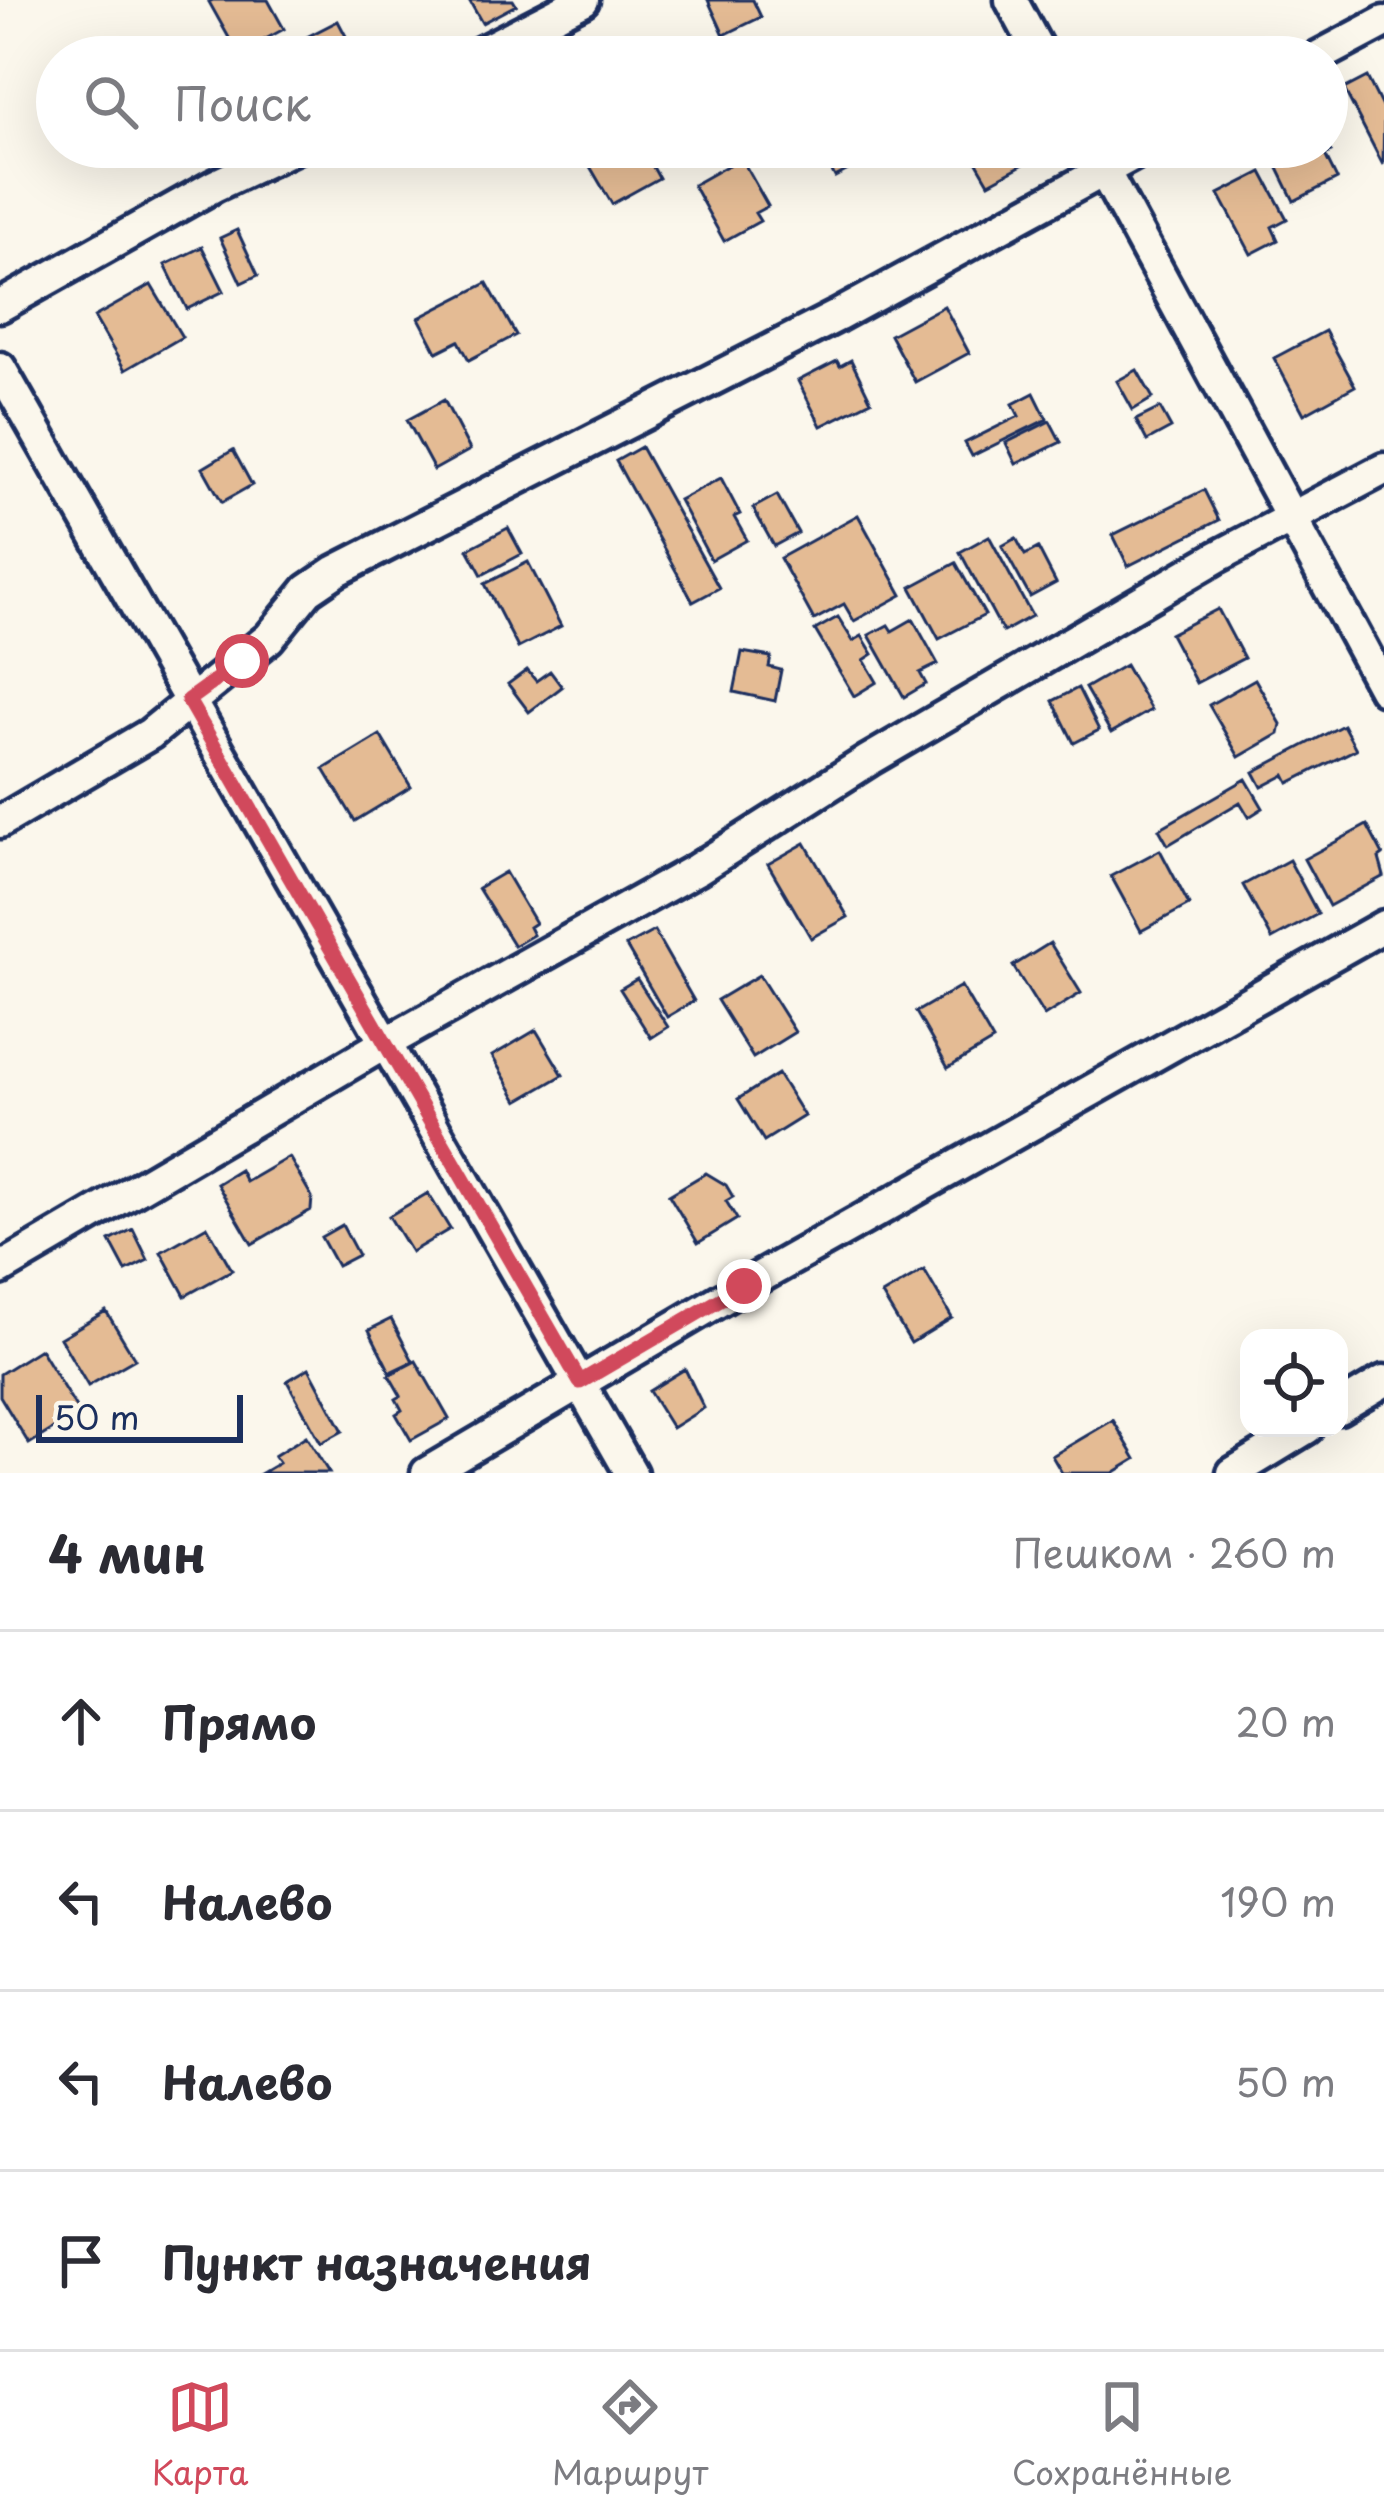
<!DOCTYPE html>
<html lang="ru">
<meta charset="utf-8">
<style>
body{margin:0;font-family:"Playpen Sans",sans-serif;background:#f2f2f3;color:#2b2b33}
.controls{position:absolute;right:36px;bottom:36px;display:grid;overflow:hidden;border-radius:24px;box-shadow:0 12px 48px #0002}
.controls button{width:108px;height:108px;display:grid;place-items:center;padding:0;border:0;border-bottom:3px solid #e1e1e2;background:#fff;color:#2b2b33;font:60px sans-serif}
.scale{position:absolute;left:36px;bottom:30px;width:207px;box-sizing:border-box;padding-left:12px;border:6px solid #1b2f5e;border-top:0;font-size:33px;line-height:42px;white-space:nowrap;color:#1b2f5e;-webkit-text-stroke:9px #fbf7ec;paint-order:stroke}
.stop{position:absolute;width:36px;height:36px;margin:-27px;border:9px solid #d1495b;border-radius:50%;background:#fff}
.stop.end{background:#d1495b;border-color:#fff;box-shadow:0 3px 12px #0008}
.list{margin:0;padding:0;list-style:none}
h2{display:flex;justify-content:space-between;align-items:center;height:156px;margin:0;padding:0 48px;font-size:51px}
h2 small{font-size:39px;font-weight:400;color:#7c7c81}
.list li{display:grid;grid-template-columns:78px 1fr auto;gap:36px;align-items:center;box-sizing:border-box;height:180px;padding:0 48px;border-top:3px solid #e1e1e2}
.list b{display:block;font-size:45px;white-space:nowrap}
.list em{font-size:39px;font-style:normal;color:#7c7c81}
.icon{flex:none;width:66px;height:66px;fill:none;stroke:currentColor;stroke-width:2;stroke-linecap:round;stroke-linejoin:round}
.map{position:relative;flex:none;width:1384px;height:1473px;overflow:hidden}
.search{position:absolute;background:#fff;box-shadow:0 12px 48px #0002;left:36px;right:36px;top:36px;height:132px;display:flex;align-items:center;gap:30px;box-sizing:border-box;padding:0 42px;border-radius:66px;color:#7c7c81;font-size:45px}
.sheet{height:876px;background:#fff}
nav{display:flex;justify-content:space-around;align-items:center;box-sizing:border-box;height:168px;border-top:3px solid #e1e1e2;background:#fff;font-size:33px;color:#7c7c81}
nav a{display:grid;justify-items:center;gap:6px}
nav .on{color:#d1495b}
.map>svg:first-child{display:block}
</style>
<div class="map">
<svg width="1384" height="1473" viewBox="0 0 1384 1473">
<rect width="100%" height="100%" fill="#fbf7ec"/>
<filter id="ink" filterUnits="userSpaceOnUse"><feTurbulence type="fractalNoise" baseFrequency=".00833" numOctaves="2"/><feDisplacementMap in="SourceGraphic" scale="24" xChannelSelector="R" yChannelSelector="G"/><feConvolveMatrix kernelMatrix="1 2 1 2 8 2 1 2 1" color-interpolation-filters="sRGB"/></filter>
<g filter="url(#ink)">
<path fill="#e4bb94" stroke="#1b2f5e" stroke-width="3" d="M213,0H268L284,29L238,54L209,2Z
M469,0H513L516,5L482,23Z
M708,0H753L761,17L724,35Z
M338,21L357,57H312L303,39Z
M688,41L697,57H637L658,47L662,55Z
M1367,77L1384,111L1383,165L1344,89Z
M1327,145L1331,152L1325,155L1337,179L1294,201L1269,150Z
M616,147H642L659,178L612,204L588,163Z
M819,147H891L835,177Z
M968,147H1015L1024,164L989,183Z
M741,158L768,206L755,213L760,221L724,241L693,185Z
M1262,172L1287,219L1272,227L1278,240L1251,254L1219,194Z
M237,230L258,275L241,283L220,238Z
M202,247L224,291L187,309L165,265Z
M487,283L516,335L469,360L459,341L437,352L419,318Z
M151,285L182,337L125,370L94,317Z
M944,306L969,353L915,382L890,335Z
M1325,331L1355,386L1304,414L1274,358Z
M851,360L871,401L821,426L798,381L837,361L840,366Z
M1137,370L1153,398L1133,410L1117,381Z
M1034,393L1047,419L972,456L965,443L1019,416L1013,404Z
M444,400L470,450L434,470L407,420Z
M1160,408L1171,428L1147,441L1136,420Z
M1050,421L1061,442L1016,464L1006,443Z
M641,447L719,588L693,602L616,461Z
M233,450L252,485L222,502L203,468Z
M721,478L740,514L734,517L747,540L711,560L679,500Z
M1204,490L1219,520L1128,566L1113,535Z
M777,495L798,533L774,546L753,508Z
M858,515L902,595L854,621L844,604L814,620L780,558Z
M508,528L522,554L482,575L468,549Z
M989,536L1032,616L1003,632L960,552Z
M1016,538L1025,555L1038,548L1056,583L1030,597L1002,546Z
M528,562L561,626L518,648L485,584Z
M956,563L985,615L939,639L911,587Z
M1218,609L1244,658L1196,683L1170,634Z
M838,617L853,641L862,636L873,654L864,660L877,682L854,696L815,630Z
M913,619L938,664L920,673L926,684L904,697L869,635L888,625L892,631Z
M742,652L771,657L769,667L781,670L775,701L734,692Z
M1125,665L1151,710L1111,733L1085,688Z
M527,670L536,681L550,671L562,687L529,712L508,684Z
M1255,679L1281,724L1279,734L1239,757L1209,705Z
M1078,688L1099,730L1074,743L1053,701Z
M1343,725L1356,749L1289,783L1285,775L1262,787L1254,772Z
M380,735L411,787L355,821L324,769Z
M1246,779L1263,808L1249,817L1240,802L1168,845L1159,829Z
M1367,825L1383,855L1379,858L1384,876L1329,906L1304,859Z
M805,843L848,917L811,938L768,864Z
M1160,850L1189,905L1141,931L1111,876Z
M1289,860L1318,914L1272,939L1243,885Z
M505,872L535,923L529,927L533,935L514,946L478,888Z
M654,931L694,1001L667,1017L626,946Z
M1050,943L1081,993L1044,1016L1013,966Z
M759,975L795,1032L753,1058L717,1000Z
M637,979L668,1027L651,1038L620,989Z
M961,986L993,1041L948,1068L916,1012Z
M536,1030L563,1075L518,1101L492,1056Z
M778,1074L804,1116L764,1141L738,1099Z
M289,1157L312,1197L311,1210L252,1244L217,1184L240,1170L246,1182Z
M706,1173L726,1185L733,1197L726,1201L737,1219L698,1243L669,1195Z
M428,1193L450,1229L411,1252L389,1216Z
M342,1225L358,1255L337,1266L321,1237Z
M207,1226L232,1270L185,1296L161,1252Z
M133,1229L148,1260L126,1271L110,1241Z
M924,1270L952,1318L911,1343L882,1295Z
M106,1311L135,1359L88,1386L60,1338Z
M391,1319L413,1361L390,1372L369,1330Z
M40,1349L79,1413L29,1444L0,1396V1374Z
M416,1361L449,1419L411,1440L396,1414L402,1410L396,1399L401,1396L389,1375Z
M309,1368L343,1431L321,1443L287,1381Z
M685,1369L704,1408L672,1428L649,1391Z
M1113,1420L1136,1459L1113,1473H1062L1052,1456Z
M306,1436L329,1473H262L279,1463L274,1456Z"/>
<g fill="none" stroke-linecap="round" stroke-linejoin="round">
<g stroke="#1b2f5e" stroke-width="39">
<path id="street" d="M1011,0L1042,57
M472,57L583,0
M1318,57L1384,22
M1091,147L1384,689
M0,306L214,186L296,147
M0,368L631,1473
M0,822L150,734L269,638L308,590L336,571L837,316L1147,147
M0,1269L384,1044L697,869L869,760L1217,557L1384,469
M1339,1408L1384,1381
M427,1473L744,1286L1384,926
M1233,1473L1307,1428"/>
</g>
<use href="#street" stroke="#fbf7ec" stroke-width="30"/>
</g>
</g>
<g fill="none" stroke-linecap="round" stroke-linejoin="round" filter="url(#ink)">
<path stroke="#d1495b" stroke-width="15" d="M242,661L188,700L580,1382L744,1286"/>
</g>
</svg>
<div class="controls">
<button><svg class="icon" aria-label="locate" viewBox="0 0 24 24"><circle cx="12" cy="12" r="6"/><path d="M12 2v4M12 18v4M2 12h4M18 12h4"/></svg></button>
</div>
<div class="scale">50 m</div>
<div class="stop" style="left:242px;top:661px"></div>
<div class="stop end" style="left:744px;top:1286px"></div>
<div class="search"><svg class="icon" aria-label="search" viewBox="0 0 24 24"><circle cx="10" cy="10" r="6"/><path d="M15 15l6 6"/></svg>Поиск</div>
</div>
<section class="sheet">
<h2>4 мин<small>Пешком · 260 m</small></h2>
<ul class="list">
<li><svg class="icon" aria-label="ahead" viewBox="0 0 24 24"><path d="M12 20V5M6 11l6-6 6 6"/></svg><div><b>Прямо</b></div><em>20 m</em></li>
<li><svg class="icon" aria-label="left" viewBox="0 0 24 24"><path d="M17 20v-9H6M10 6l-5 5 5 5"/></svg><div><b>Налево</b></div><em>190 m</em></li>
<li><svg class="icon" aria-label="left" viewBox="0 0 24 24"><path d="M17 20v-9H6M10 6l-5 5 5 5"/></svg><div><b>Налево</b></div><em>50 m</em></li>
<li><svg class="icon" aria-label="arrive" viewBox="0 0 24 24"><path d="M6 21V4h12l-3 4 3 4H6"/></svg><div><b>Пункт назначения</b></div></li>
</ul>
</section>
<nav>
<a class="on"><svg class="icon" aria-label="map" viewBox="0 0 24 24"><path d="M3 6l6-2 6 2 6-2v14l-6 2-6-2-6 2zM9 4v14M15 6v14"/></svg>Карта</a>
<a><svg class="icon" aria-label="directions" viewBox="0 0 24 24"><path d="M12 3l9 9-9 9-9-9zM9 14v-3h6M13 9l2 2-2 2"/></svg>Маршрут</a>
<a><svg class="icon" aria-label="saved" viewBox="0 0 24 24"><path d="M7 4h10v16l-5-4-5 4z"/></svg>Сохранённые</a>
</nav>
